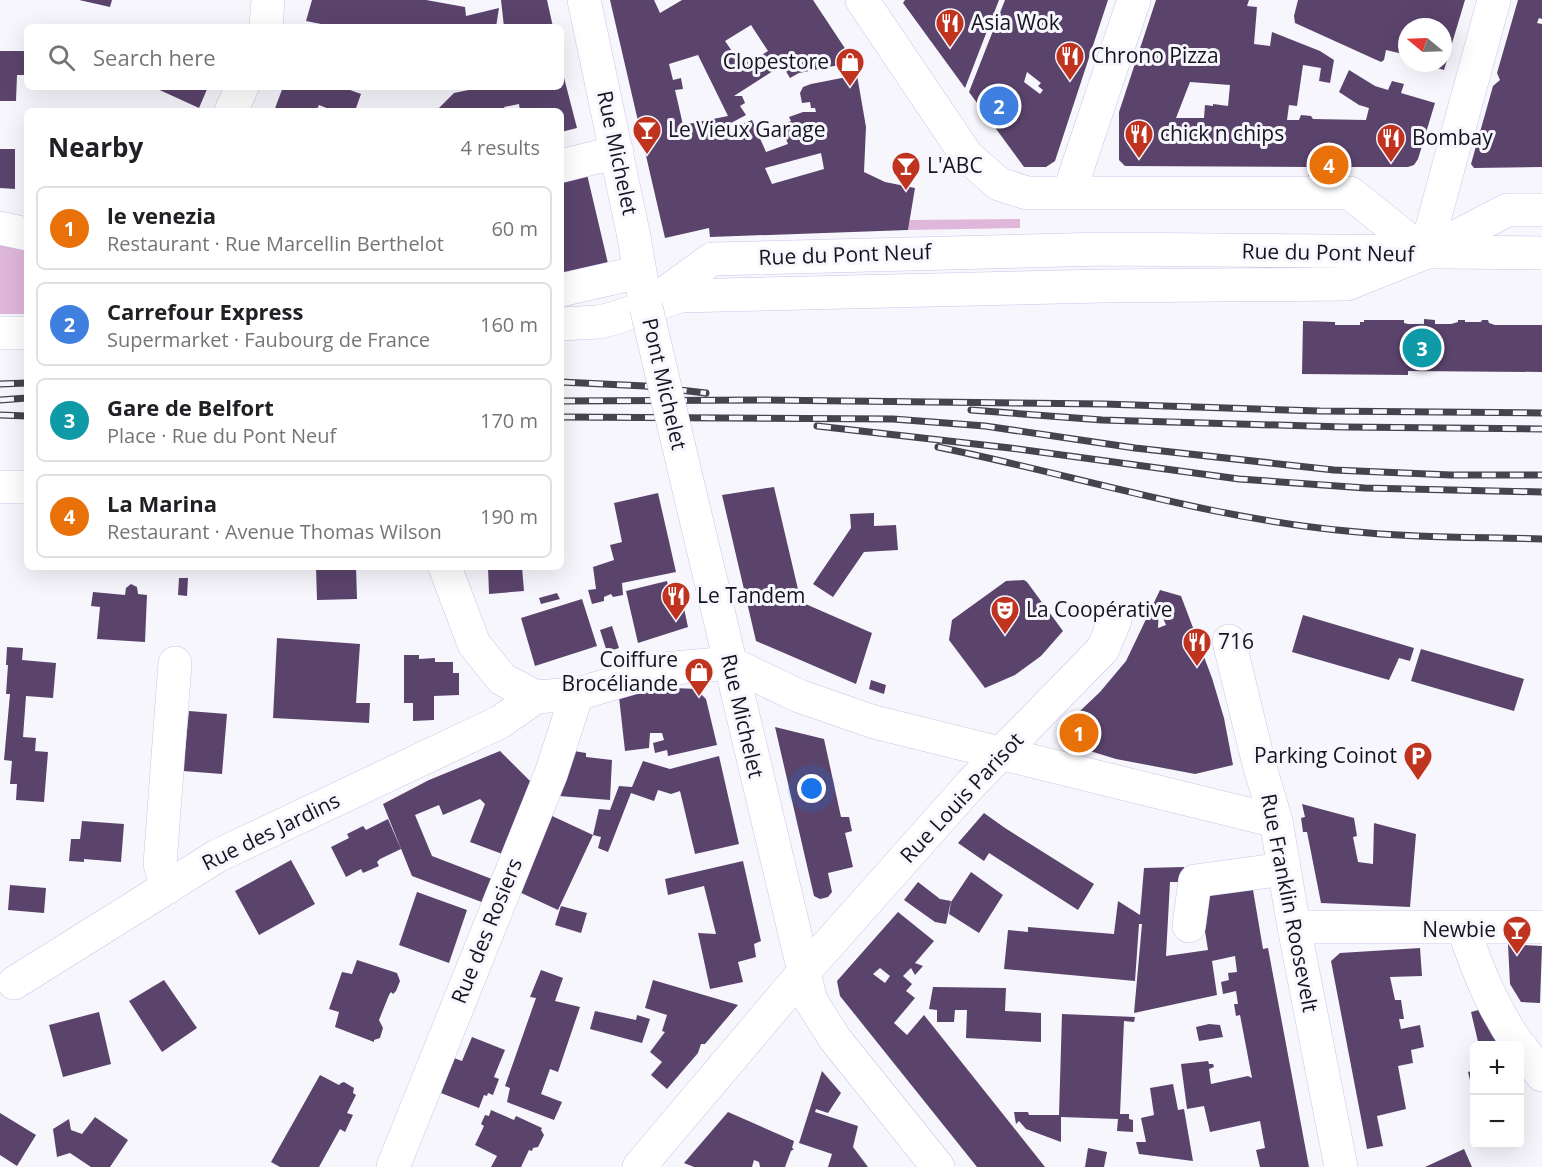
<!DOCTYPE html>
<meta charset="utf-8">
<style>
body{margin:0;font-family:"Open Sans",sans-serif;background:#f6f6f6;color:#202124}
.controls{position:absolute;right:18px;bottom:18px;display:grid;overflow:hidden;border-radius:9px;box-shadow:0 6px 24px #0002}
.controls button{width:54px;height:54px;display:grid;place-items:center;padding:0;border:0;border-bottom:2px solid #e0e0e0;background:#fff;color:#202124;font:30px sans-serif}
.compass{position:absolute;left:1398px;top:18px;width:54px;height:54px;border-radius:50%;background:#fff;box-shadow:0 6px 24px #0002;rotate:289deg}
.you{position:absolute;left:812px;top:789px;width:21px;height:21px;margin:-15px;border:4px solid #fff;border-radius:50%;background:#1a73e8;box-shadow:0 0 0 9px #1a73e833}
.badge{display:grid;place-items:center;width:39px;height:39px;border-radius:50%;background:#0f766e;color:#fff;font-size:20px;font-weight:700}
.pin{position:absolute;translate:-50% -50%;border:3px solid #fff;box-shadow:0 2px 6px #0006}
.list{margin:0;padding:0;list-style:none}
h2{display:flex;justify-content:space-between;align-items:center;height:78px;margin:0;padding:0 24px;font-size:26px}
h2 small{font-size:20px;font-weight:400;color:#757577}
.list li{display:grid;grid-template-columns:39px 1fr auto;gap:18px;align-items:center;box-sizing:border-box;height:84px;margin:0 12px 12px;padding:0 12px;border:2px solid #e0e0e0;border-radius:9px}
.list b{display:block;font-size:22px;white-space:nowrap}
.list p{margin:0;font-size:20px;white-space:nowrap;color:#757577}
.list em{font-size:20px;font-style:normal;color:#757577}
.icon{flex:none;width:33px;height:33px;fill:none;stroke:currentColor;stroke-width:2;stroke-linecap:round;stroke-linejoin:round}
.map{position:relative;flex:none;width:1542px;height:1167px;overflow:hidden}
.search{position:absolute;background:#fff;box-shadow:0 6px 24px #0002;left:24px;top:24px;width:540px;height:66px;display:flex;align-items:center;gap:15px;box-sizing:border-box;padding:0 21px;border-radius:9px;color:#757577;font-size:22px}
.panel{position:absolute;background:#fff;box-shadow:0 6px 24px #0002;left:24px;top:108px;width:540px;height:462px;border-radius:9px}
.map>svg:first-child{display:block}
</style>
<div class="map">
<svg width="1542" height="1167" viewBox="0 0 1542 1167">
<rect width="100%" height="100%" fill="#f7f6fd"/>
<path fill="#deb7da" d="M1020,219V228L908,230L910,220Z
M0,238L27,242V314H0Z"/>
<path fill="#5b446c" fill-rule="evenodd" d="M79,0H112L110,7Z
M312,0H426L465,7L466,16L499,8L496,27H336L306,21Z
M501,0H547L553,27H504Z
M610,0H654L660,13L682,0H813L854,62L799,73L790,78L784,68L792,63L788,57L771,68L773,71L734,96H742L745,103L740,106L746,115L731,123L733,128L752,120L766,152L788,144L780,125L791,121L789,117L803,112H816L815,108H811L810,102L802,103L800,93L803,87L811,84L857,75L866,127L864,172L885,182L915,188L908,230L710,237L709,228L665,238ZM751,25L768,51L752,61L748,56L744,58L747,64L743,67L725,41ZM698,55L728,116L683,125L675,90L683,89L681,78L673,80L669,64ZM821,153L824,169L772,184L765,168Z
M905,0H999L965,88L903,3Z
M1005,0H1108L1055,161L1046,167H1024L969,92ZM1027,72L1041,83L1038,86L1043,90L1040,94L1024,82Z
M1156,0H1249L1247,6L1257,7L1254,44L1270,46L1272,32L1320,51L1334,60L1330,83L1319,81L1321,68L1303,65L1297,106L1289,105L1287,120H1299L1301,115L1311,116L1313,119L1366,120L1369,108L1359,105L1339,92L1349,70L1375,86L1388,90L1392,81L1404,84L1401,93L1435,103L1418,159L1414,165L1408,167H1349V180H1309L1308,167L1125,166L1119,160V112ZM1190,82L1230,85L1228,106L1213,104V106L1205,105L1204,118H1176Z
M1298,0H1465L1444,70L1423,64L1443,63V27H1407V55L1386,50L1384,60L1381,62L1295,23L1294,16Z
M1518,0H1542V19L1539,18L1537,23L1542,24V167L1474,168L1471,164L1493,86L1500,80L1497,73Z
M0,51H27V75H17L16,101H0Z
M561,66L577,128L561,132V111H520L519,104L504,107L505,109L498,111H436L454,93L483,87H561Z
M153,87H208L199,108Z
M283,87H342L361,94L355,111H334L319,105L316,111H274Z
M0,149H15V189L0,188Z
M586,170L610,272L561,283V176Z
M1424,319L1435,320V324H1451L1458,322V320H1465V322H1481L1482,320H1488L1489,323L1495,325H1542V372L1408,371V375L1302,374L1303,321L1335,322V325H1360V322H1364V320H1404V323L1408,324H1424Z
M774,487L801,602L872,633L856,684L756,641L722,495Z
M658,493L676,572L622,583L623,595L613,597L611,594L604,597V601L592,604L588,590L596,589L593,567L614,560L610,545L622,542L614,503Z
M874,513V526L896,525L898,550L864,552L833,597L813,584L851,528L850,514Z
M316,567H356L357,599L317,600Z
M488,567H522L524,591L489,594Z
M179,578H188L187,596L178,595Z
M1024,580L1027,582L1063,631L1041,656L1015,675L985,688L949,640L952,620L1006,581Z
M667,581L673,607L683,604L688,627L638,643L626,591Z
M131,584L137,587L138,594L147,595L145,642L97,639L100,607L91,606L93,592L125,595L126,588Z
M1160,590L1181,596L1212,678L1224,718L1233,765L1195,774L1116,759L1067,744L1062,728L1100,692L1126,661ZM1159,604L1167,605L1169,614L1163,618L1166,625L1158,628Z
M557,593L560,599L541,604L539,598Z
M582,599L597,646L535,666L521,618Z
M1303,615L1414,648L1410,661L1399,658L1389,680L1292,652Z
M612,626L619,648L607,652L600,630Z
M277,638L360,644L356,703H370L369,723L273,718Z
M7,647L23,648L22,660L56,663L53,698L26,696L23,737L36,738L35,751L48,752L44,802L16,800L17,784H10L12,761L4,760L10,694H6L8,665H6Z
M1421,649L1524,679L1514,711L1411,681Z
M404,655H419V659L435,658V662H453V673H459V695L434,696V720L413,721V703H404Z
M871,680L886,685L884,694L869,689Z
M653,687L696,689L706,699L717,745L668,756L667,750L655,753L653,743L664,740L662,733H650L649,748L625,751L619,697Z
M189,711L227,714L222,774L183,771Z
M775,727L824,739L841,817H849L852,831L845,833L853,867L828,873L832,892L828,897L820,899L814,896Z
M500,751L532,783L505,855L470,842L485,804L480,799L443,815L439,805L415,815L432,856L497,881L487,904L412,876L383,804L429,780Z
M574,751L586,753V757L612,760L610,800L559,796Z
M719,756L739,844L695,854L680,791L671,794L658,790L654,801L631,793L608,852L598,848L601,837L593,835L558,910L517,891L550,815L593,835L599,809L610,810L619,786L632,787L643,761L670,769Z
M1302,804L1354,818L1357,836L1353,837L1358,862L1373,864L1374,823L1416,834L1410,907L1321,903L1307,832H1303L1301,818L1305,817Z
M984,813L1005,828L1094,884L1078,910L989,853L984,861L958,843Z
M388,819L401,849L380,859L377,862L379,866L363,873L361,869L346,877L331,847L349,838L347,834L363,826L366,830Z
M82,821L124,824L121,862L84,859V862L69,861L71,839H80Z
M291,860L315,904L259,935L235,891Z
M743,861L761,941L754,944L756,957L738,962L743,982L710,989L698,933L716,934L704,886L668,895L665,879Z
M1184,867V882H1170L1166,956L1208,950L1199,894L1252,884L1263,949L1268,948L1309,1167H1260L1256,1150L1265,1148L1260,1121L1210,1132L1204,1106L1187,1109L1181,1064L1208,1061L1209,1064H1213L1214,1067L1209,1069L1211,1084L1248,1076L1252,1078L1240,1015L1236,1016L1234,1004H1238L1236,991L1223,994L1221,982L1229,980L1228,973L1237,972L1235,956L1212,961L1217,995L1134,1013L1142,924H1139L1135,981L1004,969L1008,930L1028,932V927L1114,934L1118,901L1140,915L1144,868Z
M971,872L1003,895L979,933L949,914L951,902Z
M918,882L940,899L951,901L946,924L935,922L904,900Z
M10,885L46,888L44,913L8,910Z
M417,892L467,910L449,963L399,945Z
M561,906L587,913L581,933L555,925Z
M898,912L934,941L915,963L923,966L915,975L911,968L903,976L912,984L906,991L915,998L894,1023L907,1035L924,1015L1045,1167H977L840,996L837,981ZM880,968L890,976L885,983L873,974Z
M1508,944L1542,946L1540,1003L1521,1002L1510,984Z
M1420,948L1422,976L1390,977L1395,1000H1401L1404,1019H1399L1401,1029L1420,1025L1424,1047L1411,1050L1413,1063L1398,1066L1406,1109L1377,1116L1383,1146L1367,1149L1331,961L1340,953Z
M357,960L397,973L400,981L396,991L393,994L391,992L389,995L379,1020L383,1028L380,1038L374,1040V1042L335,1027L339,1012L329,1009L342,972L352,974Z
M541,970L563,978L555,1001L580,1007L558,1072L550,1069L541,1094L562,1102L554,1120L507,1102L510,1088L505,1086L536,998L530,997Z
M164,980L197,1028L162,1052L129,1001Z
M653,980L738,1005L705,1044H701L698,1053L667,1089L651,1075L662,1062L650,1052L665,1032L662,1031L667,1015L645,1008Z
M933,987L1006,988L1005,1011L1041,1013V1042L966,1038L967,1010H955L954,1022H937V1010L929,1009Z
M1482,1009L1505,1046H1479L1471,1012Z
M595,1011L636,1020L637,1015L650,1019L642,1043L590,1029Z
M99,1012L111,1064L63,1077L49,1025Z
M1062,1014L1135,1017L1134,1022L1124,1021L1120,1114H1129V1119L1133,1120V1132L1117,1131L1118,1119L1061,1117V1142L1026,1129L1019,1121L1016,1124L1014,1112H1028L1029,1115H1059Z
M1209,1024L1220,1025L1223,1037L1199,1041L1196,1027Z
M472,1037L505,1050L494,1077L499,1079L493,1095L488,1093L487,1096L484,1095L479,1108L441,1093L454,1058L462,1061Z
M1474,1070V1093H1473L1468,1072Z
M822,1071L841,1093L828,1113L816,1109L815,1112L858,1126L853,1147L868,1167H828L832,1154L799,1143Z
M320,1075L339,1085L341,1083L344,1082L354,1088L353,1093L356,1095L347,1113L353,1115L345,1132L340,1129L319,1167H280L271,1162Z
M1173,1084L1178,1110L1184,1109L1193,1161L1139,1154L1136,1142H1146L1141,1118L1154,1115L1150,1088Z
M491,1110L514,1120L516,1116L542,1128L541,1130L544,1135L538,1147L533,1148L532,1151L529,1150L521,1167H491L497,1156L475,1145L484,1126L481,1124L485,1115L489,1116Z
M728,1112L794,1141L792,1148L794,1149L791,1151L785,1167H760L759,1162L754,1160L752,1167H694L684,1163Z
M0,1113L36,1135L17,1166L0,1155Z
M95,1117L128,1140L110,1167H91L70,1153L57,1157L53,1129L69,1119L71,1130L82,1134Z
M1088,1148L1107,1152L1104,1167H1085Z
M1464,1149L1472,1167H1425Z"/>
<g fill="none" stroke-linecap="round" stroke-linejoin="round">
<g stroke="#c8c5e8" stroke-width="34">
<path id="minor" d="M584,0L634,237L646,307
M862,0L967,156L999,184L1027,193H1350L1425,253
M266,27L268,0
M231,111L242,87
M561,166L617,152
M1069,193L1134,0
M0,228L27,234
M1425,253L1494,0
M561,290L640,272
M657,299L712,259L1104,249L1542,253
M561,324L598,322L612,319L680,296L1102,286L1347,284L1425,253L1507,210H1542
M0,333H27
M682,460L811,1001L835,1039L938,1167
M0,487H27
M445,567L474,644L502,679L536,697L577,694L663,669L730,663L799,696L874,722L1276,821
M1229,641L1259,764L1276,821L1294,927L1341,1167
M167,888L160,864L175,663
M1189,926L1195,881L1284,869
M1294,927H1542
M1463,927C1478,971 1492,1007 1519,1046
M14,983L217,856L500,722L536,697
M1520,1046L1542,1075
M393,1167L551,774L577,694
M639,1167L803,973L971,784L1103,649L1115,620"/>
</g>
<use href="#minor" stroke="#fff" stroke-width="33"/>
<g stroke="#44434e" stroke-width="7">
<path id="rail" d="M561,382L645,386L706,393
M0,384L27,383
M0,400L27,398
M561,401L763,400L1104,404L1320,411L1542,413
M971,410L1102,420L1344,427L1542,429
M0,415L27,416
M561,417L893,419L985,426L1135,448L1334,470L1451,475H1542
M817,426L1010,448L1239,479L1365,488L1542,492
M938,447C1074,475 1207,518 1347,531C1412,538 1477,537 1542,539"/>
</g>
<use href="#rail" stroke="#f7f6fd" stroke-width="4.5" stroke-dasharray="14" stroke-linecap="butt"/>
<g stroke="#c8c5e8" stroke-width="34" stroke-linecap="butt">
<path id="minor-bridge" d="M646,307L682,460"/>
</g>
<use href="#minor-bridge" stroke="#fff" stroke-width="33"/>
</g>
<defs>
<g id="restaurant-pin" transform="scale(1.5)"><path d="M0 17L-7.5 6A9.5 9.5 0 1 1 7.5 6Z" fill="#bf331f" stroke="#f7f6fd"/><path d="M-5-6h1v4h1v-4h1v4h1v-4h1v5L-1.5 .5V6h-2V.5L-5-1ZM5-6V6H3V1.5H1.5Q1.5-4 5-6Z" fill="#fff"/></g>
<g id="shop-pin" transform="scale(1.5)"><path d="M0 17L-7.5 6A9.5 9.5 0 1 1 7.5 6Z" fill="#bf331f" stroke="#f7f6fd"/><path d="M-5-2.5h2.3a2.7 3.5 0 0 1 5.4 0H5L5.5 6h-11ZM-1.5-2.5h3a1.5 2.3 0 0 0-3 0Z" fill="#fff"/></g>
<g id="bar-pin" transform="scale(1.5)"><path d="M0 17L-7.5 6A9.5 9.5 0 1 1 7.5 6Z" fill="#bf331f" stroke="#f7f6fd"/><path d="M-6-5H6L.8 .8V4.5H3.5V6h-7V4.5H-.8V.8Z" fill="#fff"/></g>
<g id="theatre-pin" transform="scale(1.5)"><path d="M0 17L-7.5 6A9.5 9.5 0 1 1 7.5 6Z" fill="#bf331f" stroke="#f7f6fd"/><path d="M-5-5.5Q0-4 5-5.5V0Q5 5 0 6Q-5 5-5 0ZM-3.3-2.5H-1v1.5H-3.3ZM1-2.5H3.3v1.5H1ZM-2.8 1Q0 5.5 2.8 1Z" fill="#fff"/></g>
<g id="parking-pin" transform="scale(1.5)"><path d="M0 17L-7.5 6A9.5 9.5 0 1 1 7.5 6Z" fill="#bf331f" stroke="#f7f6fd"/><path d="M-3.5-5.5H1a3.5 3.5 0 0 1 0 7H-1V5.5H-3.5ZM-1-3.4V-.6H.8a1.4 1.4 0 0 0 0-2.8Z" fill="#fff"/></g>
</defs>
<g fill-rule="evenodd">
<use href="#restaurant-pin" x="950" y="23"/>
<use href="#restaurant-pin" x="1070" y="56"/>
<use href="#shop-pin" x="850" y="62"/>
<use href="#bar-pin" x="647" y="130"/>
<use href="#restaurant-pin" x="1139" y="134"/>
<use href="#restaurant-pin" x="1391" y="138"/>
<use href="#bar-pin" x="906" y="166"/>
<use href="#restaurant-pin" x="676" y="596"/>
<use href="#theatre-pin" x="1005" y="610"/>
<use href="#restaurant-pin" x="1197" y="642"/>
<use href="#shop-pin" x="699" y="672"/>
<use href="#parking-pin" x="1418" y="756"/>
<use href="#bar-pin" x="1517" y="930"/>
</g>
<g text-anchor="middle" stroke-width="6" stroke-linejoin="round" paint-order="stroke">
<g font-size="21" fill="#14131f" stroke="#f7f6fd" text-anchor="start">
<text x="971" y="30">Asia Wok</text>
<text x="1091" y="63">Chrono Pizza</text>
<text x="829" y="69" text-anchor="end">Clopestore</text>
<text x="668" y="137">Le Vieux Garage</text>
<text x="1160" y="141">chick n chips</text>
<text x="1412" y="145">Bombay</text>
<text x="927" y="173">L'ABC</text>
<text x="697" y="603">Le Tandem</text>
<text x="1026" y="617">La Coopérative</text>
<text x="1218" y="649">716</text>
<text x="678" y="667" text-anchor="end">Coiffure<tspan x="678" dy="24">Brocéliande</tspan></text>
<text x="1397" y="763" text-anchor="end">Parking Coinot</text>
<text x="1496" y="937" text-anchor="end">Newbie</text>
</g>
<g font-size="21" fill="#14131f" stroke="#f7f6fd">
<text transform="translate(617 153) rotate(78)" y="7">Rue Michelet</text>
<text transform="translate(1328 253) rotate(1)" y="7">Rue du Pont Neuf</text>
<text transform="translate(845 255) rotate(-2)" y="7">Rue du Pont Neuf</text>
<text transform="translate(664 384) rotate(77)" y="7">Pont Michelet</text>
<text transform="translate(742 716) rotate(77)" y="7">Rue Michelet</text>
<text transform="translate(962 798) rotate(-47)" y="7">Rue Louis Parisot</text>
<text transform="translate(271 832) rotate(-26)" y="7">Rue des Jardins</text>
<text transform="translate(1289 903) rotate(79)" y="7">Rue Franklin Roosevelt</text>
<text transform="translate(487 931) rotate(-68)" y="7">Rue des Rosiers</text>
</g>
</g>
</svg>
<div class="controls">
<button>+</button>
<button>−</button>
</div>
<svg class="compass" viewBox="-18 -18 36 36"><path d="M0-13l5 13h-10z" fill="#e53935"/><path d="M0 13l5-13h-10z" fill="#757577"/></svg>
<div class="you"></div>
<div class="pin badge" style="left:1079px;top:733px;background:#e8710a">1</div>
<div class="pin badge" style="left:999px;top:106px;background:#3f7fe0">2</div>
<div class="pin badge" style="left:1422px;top:348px;background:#0f9aa8">3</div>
<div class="pin badge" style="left:1329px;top:165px;background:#e8710a">4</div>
<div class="search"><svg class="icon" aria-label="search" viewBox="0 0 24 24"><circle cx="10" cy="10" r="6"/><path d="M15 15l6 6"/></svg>Search here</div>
<section class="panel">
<h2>Nearby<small>4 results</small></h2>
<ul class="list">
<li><span class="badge" style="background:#e8710a">1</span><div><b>le venezia</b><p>Restaurant · Rue Marcellin Berthelot</p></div><em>60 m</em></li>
<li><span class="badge" style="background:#3f7fe0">2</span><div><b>Carrefour Express</b><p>Supermarket · Faubourg de France</p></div><em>160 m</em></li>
<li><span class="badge" style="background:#0f9aa8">3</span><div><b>Gare de Belfort</b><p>Place · Rue du Pont Neuf</p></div><em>170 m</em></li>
<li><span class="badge" style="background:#e8710a">4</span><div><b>La Marina</b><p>Restaurant · Avenue Thomas Wilson</p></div><em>190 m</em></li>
</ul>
</section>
</div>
